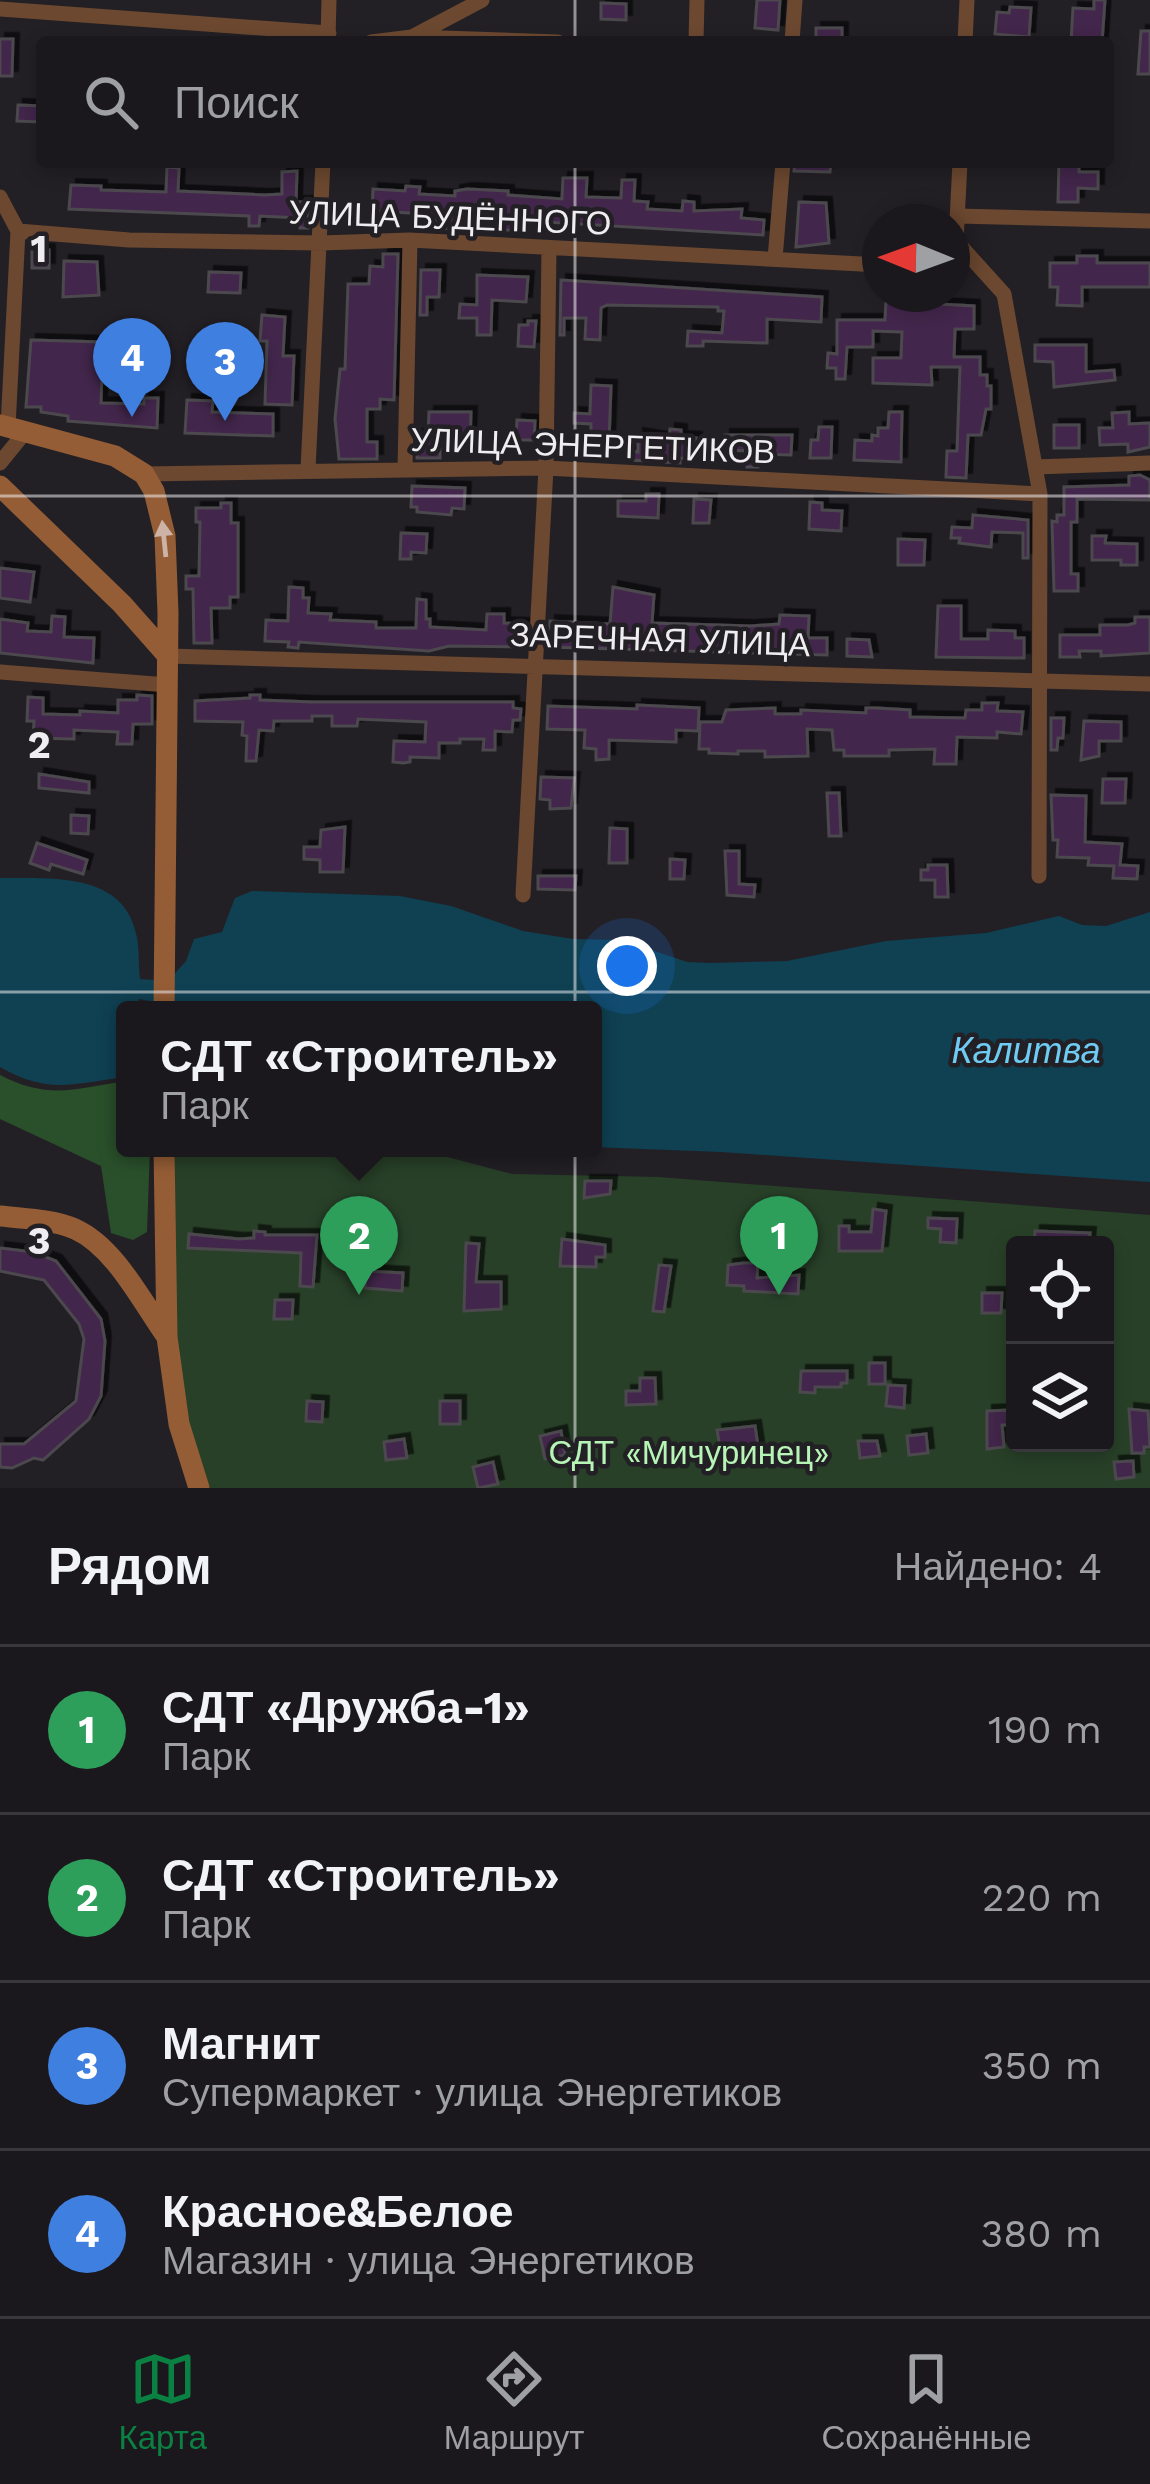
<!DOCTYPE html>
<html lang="ru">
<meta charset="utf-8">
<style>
body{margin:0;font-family:"Work Sans",sans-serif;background:#232125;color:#f1f3f6}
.controls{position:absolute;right:36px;bottom:36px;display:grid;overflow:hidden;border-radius:12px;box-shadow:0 6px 18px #0003}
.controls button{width:108px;height:108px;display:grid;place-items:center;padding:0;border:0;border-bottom:3px solid #38373b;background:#1a181c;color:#f1f3f6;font:60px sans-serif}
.compass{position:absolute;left:862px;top:204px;width:108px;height:108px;border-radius:50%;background:#1a181c;box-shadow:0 6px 18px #0003;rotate:271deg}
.you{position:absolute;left:627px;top:966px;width:42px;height:42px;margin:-30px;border:9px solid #fff;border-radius:50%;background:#1a73e8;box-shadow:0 0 0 18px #1a73e833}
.badge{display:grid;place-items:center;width:78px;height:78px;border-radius:50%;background:#0b8043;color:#fff;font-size:39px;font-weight:700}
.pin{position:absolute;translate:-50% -99px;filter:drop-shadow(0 3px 6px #0008)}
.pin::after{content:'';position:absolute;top:63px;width:42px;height:36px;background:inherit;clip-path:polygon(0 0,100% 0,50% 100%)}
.popup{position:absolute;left:116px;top:1001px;width:486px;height:156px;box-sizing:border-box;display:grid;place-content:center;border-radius:12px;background:#1a181c;filter:drop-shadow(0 3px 9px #0005);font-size:39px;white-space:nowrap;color:#9fa0a3}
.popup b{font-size:45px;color:#f1f3f6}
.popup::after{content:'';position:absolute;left:50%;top:100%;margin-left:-24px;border:24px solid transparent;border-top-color:#1a181c}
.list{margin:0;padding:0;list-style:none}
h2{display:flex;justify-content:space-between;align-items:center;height:156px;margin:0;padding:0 48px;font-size:51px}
h2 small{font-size:39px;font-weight:400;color:#9fa0a3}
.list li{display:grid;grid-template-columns:78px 1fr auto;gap:36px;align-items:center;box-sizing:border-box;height:168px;padding:0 48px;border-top:3px solid #38373b}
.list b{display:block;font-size:45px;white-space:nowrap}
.list p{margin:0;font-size:39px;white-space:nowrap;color:#9fa0a3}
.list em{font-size:39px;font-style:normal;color:#9fa0a3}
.icon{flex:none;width:66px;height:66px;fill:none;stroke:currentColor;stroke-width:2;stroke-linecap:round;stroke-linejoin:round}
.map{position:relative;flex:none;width:1150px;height:1488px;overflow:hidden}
.search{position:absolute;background:#1a181c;box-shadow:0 6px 18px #0003;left:36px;right:36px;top:36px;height:132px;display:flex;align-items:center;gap:30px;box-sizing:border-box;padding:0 42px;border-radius:12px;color:#9fa0a3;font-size:45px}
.sheet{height:828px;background:#1a181c}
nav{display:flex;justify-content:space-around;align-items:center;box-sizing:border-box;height:168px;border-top:3px solid #38373b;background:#1a181c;font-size:33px;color:#9fa0a3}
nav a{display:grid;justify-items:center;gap:6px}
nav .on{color:#0b8043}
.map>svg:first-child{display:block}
</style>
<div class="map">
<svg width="1150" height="1488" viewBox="0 0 1150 1488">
<defs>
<filter id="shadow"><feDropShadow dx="5.5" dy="-5.5" stdDeviation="0" flood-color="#0009"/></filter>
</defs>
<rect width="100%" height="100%" fill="#232025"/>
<path fill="#284028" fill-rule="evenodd" d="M175,1148H413L512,1174L658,1177L1150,1215V1488H210C202,1462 190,1435 185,1408C170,1322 173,1235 175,1148ZM1015,1245H1105V1443H1015Z"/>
<path fill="#2a502b" d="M0,1075C48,1100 75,1089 125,1081V1148H150L147,1232L133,1240L111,1233L101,1166L0,1119Z"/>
<path fill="#0f4153" d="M0,878C46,879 120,871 135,930C140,945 138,963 140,979L168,981L186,961L194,939L222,932L235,898L252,891L400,896L451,906L523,931L573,939L623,940L687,962L711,963L787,961L886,941L986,933L1059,916L1082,925L1106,926L1150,912V1182L721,1152L593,1147V1010H162L159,1003L139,999L137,1010H125V1062L118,1078C68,1085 46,1093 0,1067Z"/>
<path fill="#43254c" stroke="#4c484e" stroke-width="3" filter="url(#shadow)" d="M757,0H780L778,30L755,28Z
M1094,0H1105L1102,42H1071L1073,8L1094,9Z
M601,3L626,4V20L601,19Z
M1010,7L1031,8L1029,37L995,34L997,12L1009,13Z
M816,28H842V42H816Z
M1141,31H1150V74H1138Z
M0,39H13L12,76H0Z
M18,105L42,106V122L17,121Z
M795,162H831L830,172L794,171Z
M1059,162H1079V172H1098V189L1078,188V202H1058Z
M167,167L179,168L178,191L265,195L282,194V172L297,171L296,202H309L308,228H300V218L260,216L259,226H249V216L69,209L71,185L101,186V190L166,192Z
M563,178H587L586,197L621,198L622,180H635L634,201L648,202L647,209L682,211L683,201L694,202V211L742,209L741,218L764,220L763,235L513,220L512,230H499V219L454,216L453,229L435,228V219L429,218V214L372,211L373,189L405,191L406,186L420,187L419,194L455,196V191L467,189L508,191V195L562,199Z
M799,202L826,203L829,243L796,247Z
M32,250H49V268H32Z
M383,254H398L394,400L380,399V409H367V442H377V459H339L335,419L340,369H345L348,284H369L370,266L383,267Z
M1077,256H1097V263H1150V287H1082V306L1057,305L1058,287H1050V263H1077Z
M64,261L97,262L99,295L63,297Z
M421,270H440L439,297H427V315H420Z
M209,272L241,273L240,293L208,292Z
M477,275L528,277L526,302L492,300L491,335H477V318H459L460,304L477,305Z
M561,280L822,297L821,322L767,319V343L703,341V346H687L688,331L722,333L724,311H718V307L607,305L601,308L600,340L585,339L586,318H564V335H560Z
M886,301L974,306V329H955L954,357H980V375H987V386H991V409H986L981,435H968L966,478L946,477L947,451H957L960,367H931L932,385L873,383V358H901L902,332L873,331V347H847L845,379H836V368H827L828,353L837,354V320H885Z
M262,315L285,317L283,356H294L292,405L265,404L267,341H260Z
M528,321H536L534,347L518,346L519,325H528Z
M31,340L103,342L101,403L144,404V398H158L157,428L68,421V416L41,412V407H26Z
M1035,345H1086V372L1114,370L1115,380L1054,387L1053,362L1035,361Z
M591,385L611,386L609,443H591V424L574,423V413L590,414Z
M187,400L213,401L212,412L273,414V436L185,433Z
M429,412H471L470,445L440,447V458H417L418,435L428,436Z
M889,412H902L901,462L854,460L855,440L872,441V435L878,436V428H888Z
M1129,412V424L1150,423V447L1128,452V444L1100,445L1099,428H1113L1112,413Z
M517,420L535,421L534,440H516Z
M1054,425H1079V448H1054Z
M819,427H832L831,458H810L811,440H818Z
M670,429L681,430V437L696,438L694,459L680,458V463L631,460V451L638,452V434L669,439Z
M725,435H792L791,455L759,454L758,467H747L748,451L725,450Z
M1140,475L1150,480V500L1077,499V522H1071V574H1078V591H1054L1052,521L1057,522V515H1064V487L1129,485V476Z
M412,486L465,488L464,509L452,508L451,515L417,512V507H411Z
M646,494H659L658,518L618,516V501H646Z
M694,499L711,500L709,523H693Z
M810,502L822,503V510L842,511L841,531L809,529Z
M221,503H231V523H238V597H230V608H211L212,643H194L193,589H186V576H199L200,522H196V508H221Z
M973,515L1028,520V558H1023V533L992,532L991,547L959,543L960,538H951L952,527L972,528Z
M401,533L427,534L426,553L411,552V559H400Z
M1092,536H1106L1105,543L1137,544V565H1121V560H1092Z
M898,539L925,540L924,565H898Z
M0,568L34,572L30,602L0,598Z
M289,587L303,588V598H309L308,613L331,614L330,620L376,622V628H416L417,599L426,600V619H430V627L486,630L487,614H504V623L524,624V647L449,646L429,651L299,642L298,648L288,647L289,642L265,641L266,620L288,621Z
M613,587L654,595L652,623L750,626L779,624L780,615L809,616L808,638H827V655L549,647L550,621L610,624Z
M938,606H961V639H988V630L1015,631V638H1024V658L936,657Z
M52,616L65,617L64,637L94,638L93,663L0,653V619L28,623L27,631L51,632Z
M1135,617H1150V653L1101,656V651H1079L1080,657H1060V635H1100V625H1128L1135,623Z
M847,639L869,640L872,657L847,656Z
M137,695L152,696V724H133L132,744H117L118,732L74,730V739L33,738L34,721H27L28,697L43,698V714L80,715V711L118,713V700H137Z
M250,695H260V700L312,702H513V708L521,709L520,720H513L512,732L495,731V750H483L484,739H460V743H439V758L410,757V762L403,763L393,762L394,741L425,742L426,722L358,719L357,726H332V716H312V721H274L273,731L259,730L256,761H246L247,736L242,735L243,722L195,721V701L250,698Z
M982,703H998L997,711L1023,712L1021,734L997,732V738L957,737L956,764H934L935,749L889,750V756H844V750H834L832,730L807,729L808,756L765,757V751H738V754L709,753V749H699L700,722H722L726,710L775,708V714H801V710L866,713V708H877L910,710V717L965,718L966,710H982Z
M637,705L699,708L698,731L676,730V742L609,740V759L596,760V749L584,748L585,730L547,729L548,706L637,709Z
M1051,718H1064L1063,738H1058L1057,750H1051Z
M1084,721L1121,722V741H1099V756L1081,760Z
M39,774L89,782V793L39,788Z
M541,777L574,778L571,808L550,809V800L540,799Z
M1103,779H1126L1125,803H1102Z
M827,793H839L841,836H829Z
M1051,795L1086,796L1085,842L1122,844L1120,865L1138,866L1137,879L1113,878L1114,866L1088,865L1089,858L1057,857L1058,840H1053Z
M71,815L89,816L88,834L71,833Z
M345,827L343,872H320V860L304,859V847H320L321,830Z
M610,828L627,829V863H609Z
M37,843L87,860L83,874L51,864L49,870L30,863Z
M725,851H739V884L755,885L754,897L727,895Z
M670,859L685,860L684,879H670Z
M928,865H947L948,897H935V880H921V870H928Z
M538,876H576L575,890L538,889Z
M585,1181H611L610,1194L584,1198Z
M873,1209L886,1211L882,1251H839V1226H849V1232H871Z
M773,1210L788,1211L787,1232H773Z
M928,1218L957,1219L956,1243L940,1242L941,1229L928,1228Z
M254,1231L265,1232V1235H317L313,1287L300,1286L301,1253L188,1248L189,1234L239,1239L254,1238Z
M1035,1231L1090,1233L1089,1245H1034Z
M562,1239L605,1245V1257H596V1267L560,1266Z
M466,1243L479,1244L476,1282H501V1309L464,1311Z
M0,1248L33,1252L56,1261L101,1319L105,1341L101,1396L89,1419L43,1460L34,1458L12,1468L0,1467V1444H24L76,1401L84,1339L79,1324L44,1280L0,1271Z
M744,1263H758L757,1278L799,1275L798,1294L744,1291V1286L727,1285L728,1265Z
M659,1265L671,1266L664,1312L653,1311Z
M366,1271L403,1273L402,1291L365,1288Z
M982,1293H1002L1001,1313H982Z
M275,1300H293L292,1319H274Z
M869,1363H885V1384H869Z
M801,1371H847V1383H841V1387H815V1393L800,1392Z
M640,1378H655L656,1404L626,1405V1391H640Z
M888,1385L905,1386L904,1408L886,1406Z
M307,1401L323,1402L322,1422L306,1421Z
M440,1401H460V1424H440Z
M1129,1409L1148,1411L1150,1447H1144V1453H1132Z
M1010,1410V1425H1002L1004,1447L987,1449V1411Z
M755,1426L758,1446L721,1452L717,1430Z
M561,1431L565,1455L545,1459L540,1436Z
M926,1434L928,1453L909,1455L907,1436Z
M404,1439L407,1458L386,1460L384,1442Z
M858,1441H877L880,1456L860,1458Z
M1133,1461L1134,1477L1116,1479L1114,1462Z
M493,1462L498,1484L478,1488L473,1467Z"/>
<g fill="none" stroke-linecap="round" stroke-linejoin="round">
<path stroke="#6c4830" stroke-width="15" d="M0,9L329,33
M412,37L558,42
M328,39L329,0
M371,42L412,37L482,0
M696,42L697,0
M792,42L795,0
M965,42L967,0
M0,197L18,231L8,427
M957,216L1150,221
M18,231L129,240L321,243L410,240L880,265
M956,241L1004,294L1040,494L1039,876
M956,241L960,162
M775,259L783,162
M0,463L26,431
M1035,467L1150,463
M308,469L323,162
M405,469L410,240
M144,474L546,468L1040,494
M168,656L1150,684
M0,672L168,685
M523,895L546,468L549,248"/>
<path stroke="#955d35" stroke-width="21" d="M0,425L115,456L144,474L154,491L165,536L168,613L164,1010
M0,486L122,604L168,656
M164,1148L167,1337L179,1424L199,1488
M0,1216C25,1219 51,1219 75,1229C115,1247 142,1302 167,1337"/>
</g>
<defs><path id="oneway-solid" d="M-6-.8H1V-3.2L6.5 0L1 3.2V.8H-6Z" transform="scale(3)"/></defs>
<use fill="#ccb3a6" href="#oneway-solid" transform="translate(164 539) rotate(-96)"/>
<path fill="none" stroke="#f0edf1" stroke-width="3" stroke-opacity="0.55" d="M575,0V42M575,162V1488M0,496H1150M0,992H1150"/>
<g text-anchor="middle" stroke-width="9" stroke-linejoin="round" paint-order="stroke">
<g font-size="33" fill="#f0edf1" stroke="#232025">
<text transform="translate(450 217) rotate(2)" y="12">УЛИЦА БУДЁННОГО</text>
<text transform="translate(593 445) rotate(2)" y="12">УЛИЦА ЭНЕРГЕТИКОВ</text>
<text transform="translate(660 639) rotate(2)" y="12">ЗАРЕЧНАЯ УЛИЦА</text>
</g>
<g font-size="33" fill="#b7f5b6" stroke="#232025">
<text x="689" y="1464">СДТ «Мичуринец»</text>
</g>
<g font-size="36" font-style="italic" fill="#6eccf4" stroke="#232025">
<text x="1026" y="1063">Калитва</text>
</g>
</g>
<g font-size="39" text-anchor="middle" font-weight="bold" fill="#f0edf1" stroke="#232025" stroke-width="9" stroke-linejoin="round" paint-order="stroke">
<text x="39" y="262">1</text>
<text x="39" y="758">2</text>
<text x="39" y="1254">3</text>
</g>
</svg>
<div class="controls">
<button><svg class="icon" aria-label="locate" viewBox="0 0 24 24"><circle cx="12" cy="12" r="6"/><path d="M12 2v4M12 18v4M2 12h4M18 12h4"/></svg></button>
<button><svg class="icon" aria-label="layers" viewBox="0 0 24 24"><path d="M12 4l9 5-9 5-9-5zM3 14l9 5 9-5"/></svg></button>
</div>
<svg class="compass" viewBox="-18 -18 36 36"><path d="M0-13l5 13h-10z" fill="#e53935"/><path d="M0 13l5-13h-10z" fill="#9fa0a3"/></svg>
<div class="you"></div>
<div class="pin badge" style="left:779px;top:1295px;background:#2e9e5b">1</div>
<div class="pin badge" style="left:359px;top:1295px;background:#2e9e5b">2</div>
<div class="popup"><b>СДТ «Строитель»</b>Парк</div>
<div class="pin badge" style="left:225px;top:421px;background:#3f7fe0">3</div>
<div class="pin badge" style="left:132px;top:417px;background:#3f7fe0">4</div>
<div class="search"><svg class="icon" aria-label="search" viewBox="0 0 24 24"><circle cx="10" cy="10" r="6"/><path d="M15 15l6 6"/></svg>Поиск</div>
</div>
<section class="sheet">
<h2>Рядом<small>Найдено: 4</small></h2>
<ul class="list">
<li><span class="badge" style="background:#2e9e5b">1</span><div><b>СДТ «Дружба-1»</b><p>Парк</p></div><em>190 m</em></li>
<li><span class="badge" style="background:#2e9e5b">2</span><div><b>СДТ «Строитель»</b><p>Парк</p></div><em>220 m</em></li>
<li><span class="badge" style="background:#3f7fe0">3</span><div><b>Магнит</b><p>Супермаркет · улица Энергетиков</p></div><em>350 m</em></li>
<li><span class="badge" style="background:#3f7fe0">4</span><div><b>Красное&amp;Белое</b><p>Магазин · улица Энергетиков</p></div><em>380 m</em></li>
</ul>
</section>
<nav>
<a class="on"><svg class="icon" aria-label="map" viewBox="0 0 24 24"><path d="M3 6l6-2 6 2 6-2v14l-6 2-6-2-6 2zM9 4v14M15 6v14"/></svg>Карта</a>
<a><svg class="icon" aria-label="directions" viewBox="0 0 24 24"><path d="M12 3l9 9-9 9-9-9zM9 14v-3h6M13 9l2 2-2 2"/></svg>Маршрут</a>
<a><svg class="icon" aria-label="saved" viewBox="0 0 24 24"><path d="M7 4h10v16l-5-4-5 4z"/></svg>Сохранённые</a>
</nav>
